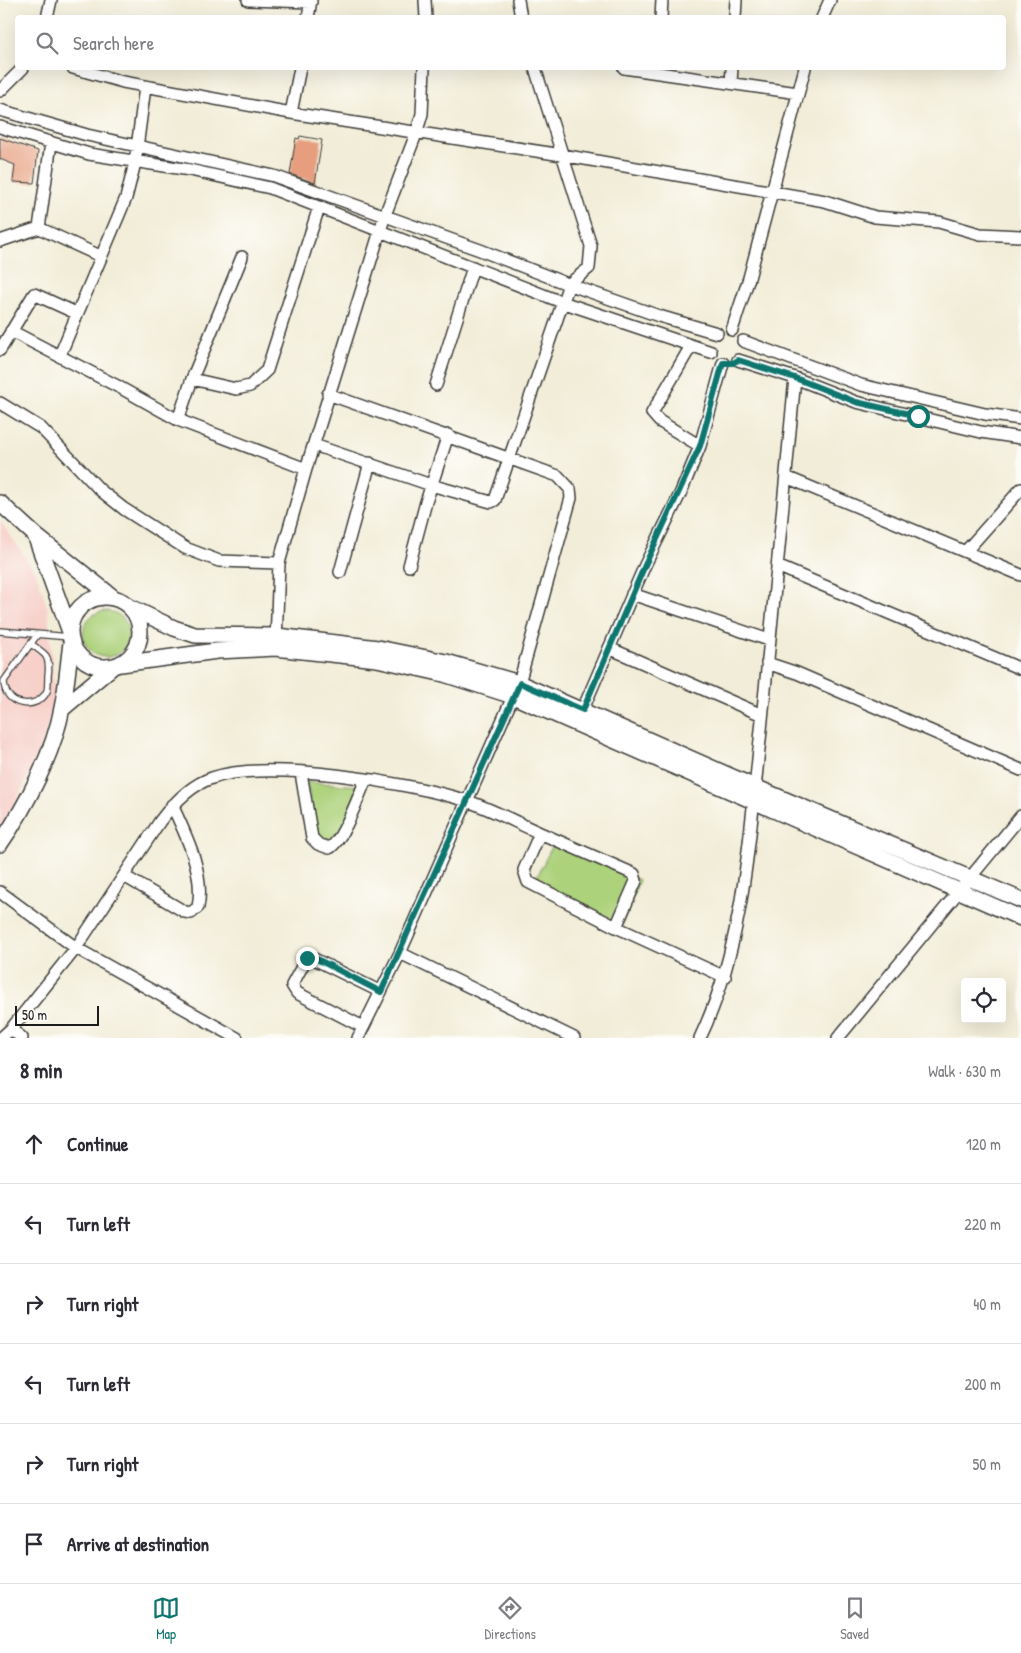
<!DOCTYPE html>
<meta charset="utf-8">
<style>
body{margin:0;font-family:"Patrick Hand",sans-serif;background:#f2f2f3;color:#2b2b33}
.controls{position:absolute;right:15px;bottom:15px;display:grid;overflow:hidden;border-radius:5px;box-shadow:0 5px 20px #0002}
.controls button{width:45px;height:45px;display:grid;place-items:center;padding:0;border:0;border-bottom:1px solid #e1e1e2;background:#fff;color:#2b2b33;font:25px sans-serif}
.scale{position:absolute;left:15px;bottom:12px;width:84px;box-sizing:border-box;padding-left:5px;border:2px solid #1c1c1c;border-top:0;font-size:14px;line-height:18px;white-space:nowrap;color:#1c1c1c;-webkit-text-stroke:4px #fdfcf7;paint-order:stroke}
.stop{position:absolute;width:15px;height:15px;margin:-11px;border:4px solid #0f766e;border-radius:50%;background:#fff}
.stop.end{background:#0f766e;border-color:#fff;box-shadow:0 1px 5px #0008}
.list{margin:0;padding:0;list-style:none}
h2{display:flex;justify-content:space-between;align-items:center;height:65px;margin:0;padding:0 20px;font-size:21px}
h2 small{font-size:16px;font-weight:400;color:#7c7c81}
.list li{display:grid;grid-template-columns:32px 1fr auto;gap:15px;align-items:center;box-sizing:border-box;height:80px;padding:0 20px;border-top:1px solid #e1e1e2}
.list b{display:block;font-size:19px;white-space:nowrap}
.list em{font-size:16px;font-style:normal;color:#7c7c81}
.icon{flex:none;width:28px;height:28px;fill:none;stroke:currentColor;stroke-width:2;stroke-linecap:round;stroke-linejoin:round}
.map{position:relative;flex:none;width:1021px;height:1038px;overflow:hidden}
.search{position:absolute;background:#fff;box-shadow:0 5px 20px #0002;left:15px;right:15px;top:15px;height:55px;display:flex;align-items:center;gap:12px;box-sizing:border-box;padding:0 18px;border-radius:5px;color:#7c7c81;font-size:19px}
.sheet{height:545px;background:#fff}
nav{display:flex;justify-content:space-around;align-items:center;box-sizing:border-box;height:70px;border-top:1px solid #e1e1e2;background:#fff;font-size:14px;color:#7c7c81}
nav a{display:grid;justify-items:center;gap:2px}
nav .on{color:#0f766e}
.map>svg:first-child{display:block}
</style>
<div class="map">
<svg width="1021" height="1038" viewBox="0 0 1021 1038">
<rect width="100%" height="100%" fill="#fdfcf7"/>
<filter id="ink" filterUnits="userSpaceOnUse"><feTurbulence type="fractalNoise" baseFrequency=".02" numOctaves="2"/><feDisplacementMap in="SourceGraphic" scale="10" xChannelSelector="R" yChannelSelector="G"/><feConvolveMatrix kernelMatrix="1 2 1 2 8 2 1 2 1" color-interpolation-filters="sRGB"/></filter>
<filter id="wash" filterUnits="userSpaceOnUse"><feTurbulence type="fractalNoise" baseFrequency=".0096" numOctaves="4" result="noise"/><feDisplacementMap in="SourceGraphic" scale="20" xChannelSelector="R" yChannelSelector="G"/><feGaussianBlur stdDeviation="1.12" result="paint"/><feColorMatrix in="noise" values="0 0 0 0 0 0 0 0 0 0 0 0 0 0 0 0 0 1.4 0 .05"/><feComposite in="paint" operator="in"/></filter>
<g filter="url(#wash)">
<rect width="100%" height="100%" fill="#f2edd8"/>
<path fill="#f7d0ca" d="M0,520L37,575L48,609L55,703L36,761L0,833Z"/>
<path fill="#add27c" stroke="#64774c" d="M83 634a23 23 0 1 1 46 0a23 23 0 1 1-46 0Z
M307,782L359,786L335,847L317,841Z
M554,842L639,880L621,928L533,885Z"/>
<g id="blocks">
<path fill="#e79e7f" d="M300,136L322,140L315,183L290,174L296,138L299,139Z
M0,138L38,151L34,183L13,182L15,165L0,159Z"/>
</g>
</g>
<g filter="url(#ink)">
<use href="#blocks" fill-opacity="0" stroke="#3c3b38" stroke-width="1"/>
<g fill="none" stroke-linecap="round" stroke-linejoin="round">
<g stroke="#3c3b38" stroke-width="8">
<path id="service" d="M0,631L70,637
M31,644C35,647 43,652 46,656C49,661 49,670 48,675C48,680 48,687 47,691C38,711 4,707 4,681L37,635"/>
</g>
<g stroke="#3c3b38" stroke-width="14">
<path id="minor" d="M248,0L311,2
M425,0L426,18
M518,0L521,18
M47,18L51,0
M308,18L311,0
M661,18L662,0
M735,18L736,0
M822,18L830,0
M73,68L123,82L291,113L562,155L825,201L875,217L939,222L980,234L1021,236
M624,68L798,93
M731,83L732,68
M0,91L23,68
M0,110L87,135L274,176L480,250L565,283L659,316L717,333
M291,113L300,68
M0,127L89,154L190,170L270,188L559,301L711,352
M39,228L51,143
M0,241L39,228L100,256
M732,330L749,278L805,68
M11,331L119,387L178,420L306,469
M743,341L861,385L985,414L1021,419
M691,346L652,413L659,421L700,446
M0,350L34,294L76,313
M60,355L126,198L135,163L145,87
M738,360L795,378L856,402L981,432L1021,438
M192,379L236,389L250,386L267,370L319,207
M436,385L473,267
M328,394L558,476L570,489L571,498L519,683L400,953L358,1038
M0,403L41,428L100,490L124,509L185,548L219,561L279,563
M178,420L192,379L242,257
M314,445L431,485L491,502L495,500L569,284L589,268L591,246L535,68
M786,477L1021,575
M966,551L1021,489
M409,566L426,502L448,435
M777,566L1021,669
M340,572L370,463
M632,594L769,640
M276,642L279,563L306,469L385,215L416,134L422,114L424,68
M609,648L762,715
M767,663L797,673L1021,770
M583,709L645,565L681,492L700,446L723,363
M301,773L312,838L318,844L329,848C342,843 360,793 366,779
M540,833L634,874L636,881L616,927
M124,876L185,912L191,913L198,907C205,873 186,835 172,805
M0,892L76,948L237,1038
M400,953L574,1038
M363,1027L297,993L292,985L305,961L310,957L381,992
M11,1029L22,1038
M1,1038L11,1029L76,948L160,821C173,804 190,785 212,778C268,759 407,782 464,800C490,808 515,822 540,833L524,870L528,882L616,927L725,977
M700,1038C744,945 749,841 760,740C772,619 784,499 795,378
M838,1038L1021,816"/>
</g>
<g stroke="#3c3b38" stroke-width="18">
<path id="tertiary" d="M0,503L35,535L114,598
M35,535L70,632
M70 632a35 35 0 1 1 70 0a35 35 0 1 1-70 0Z
M130,607L174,628L195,635L277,636L378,648L446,662L519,683L755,787L1021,900
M121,664L217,651L275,648L377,659L444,674L513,696L1021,918
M62,709L112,667
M0,844C26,807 54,752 62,708C67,686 68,664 71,643"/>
</g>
<path stroke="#3c3b38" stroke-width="2" stroke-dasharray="4 4" stroke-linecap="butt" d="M77 634a29 29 0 1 1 58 0a29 29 0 1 1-58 0Z"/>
<use href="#service" stroke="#fff" stroke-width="5.5"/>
<use href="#minor" stroke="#fff" stroke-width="11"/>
<use href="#tertiary" stroke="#fff" stroke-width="15"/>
</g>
</g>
<g fill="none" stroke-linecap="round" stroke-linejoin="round" filter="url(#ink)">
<path stroke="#0f766e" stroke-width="6" d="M307,958L313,957L381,992L520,683L583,710L645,565L700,446L723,363H733L738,360L795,378L856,402L918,416"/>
</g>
</svg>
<div class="controls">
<button><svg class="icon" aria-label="locate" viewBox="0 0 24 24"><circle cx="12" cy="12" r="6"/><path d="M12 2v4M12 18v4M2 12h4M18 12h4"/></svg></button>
</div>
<div class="scale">50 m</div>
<div class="stop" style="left:918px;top:416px"></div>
<div class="stop end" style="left:307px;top:958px"></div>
<div class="search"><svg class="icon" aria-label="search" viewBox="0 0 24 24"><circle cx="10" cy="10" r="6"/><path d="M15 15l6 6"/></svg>Search here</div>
</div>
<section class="sheet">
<h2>8 min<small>Walk · 630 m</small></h2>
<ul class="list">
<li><svg class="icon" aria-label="ahead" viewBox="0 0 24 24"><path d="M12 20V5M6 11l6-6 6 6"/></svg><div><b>Continue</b></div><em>120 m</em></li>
<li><svg class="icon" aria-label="left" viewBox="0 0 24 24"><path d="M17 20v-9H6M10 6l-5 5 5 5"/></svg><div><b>Turn left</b></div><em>220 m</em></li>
<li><svg class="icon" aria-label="right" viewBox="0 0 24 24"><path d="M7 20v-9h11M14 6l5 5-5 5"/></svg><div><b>Turn right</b></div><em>40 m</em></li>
<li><svg class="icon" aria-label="left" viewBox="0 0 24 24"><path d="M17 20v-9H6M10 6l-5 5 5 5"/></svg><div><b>Turn left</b></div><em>200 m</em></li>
<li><svg class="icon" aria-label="right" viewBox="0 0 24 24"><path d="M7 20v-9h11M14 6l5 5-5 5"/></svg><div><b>Turn right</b></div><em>50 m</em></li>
<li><svg class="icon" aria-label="arrive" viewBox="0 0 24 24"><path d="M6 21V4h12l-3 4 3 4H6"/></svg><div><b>Arrive at destination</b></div></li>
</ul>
</section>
<nav>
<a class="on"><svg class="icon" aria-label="map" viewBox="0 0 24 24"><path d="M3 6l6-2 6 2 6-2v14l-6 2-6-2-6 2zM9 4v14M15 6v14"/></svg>Map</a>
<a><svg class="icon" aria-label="directions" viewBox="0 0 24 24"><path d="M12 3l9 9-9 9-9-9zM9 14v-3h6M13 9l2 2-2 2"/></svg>Directions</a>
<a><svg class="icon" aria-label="saved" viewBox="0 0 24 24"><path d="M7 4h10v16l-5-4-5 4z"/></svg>Saved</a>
</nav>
